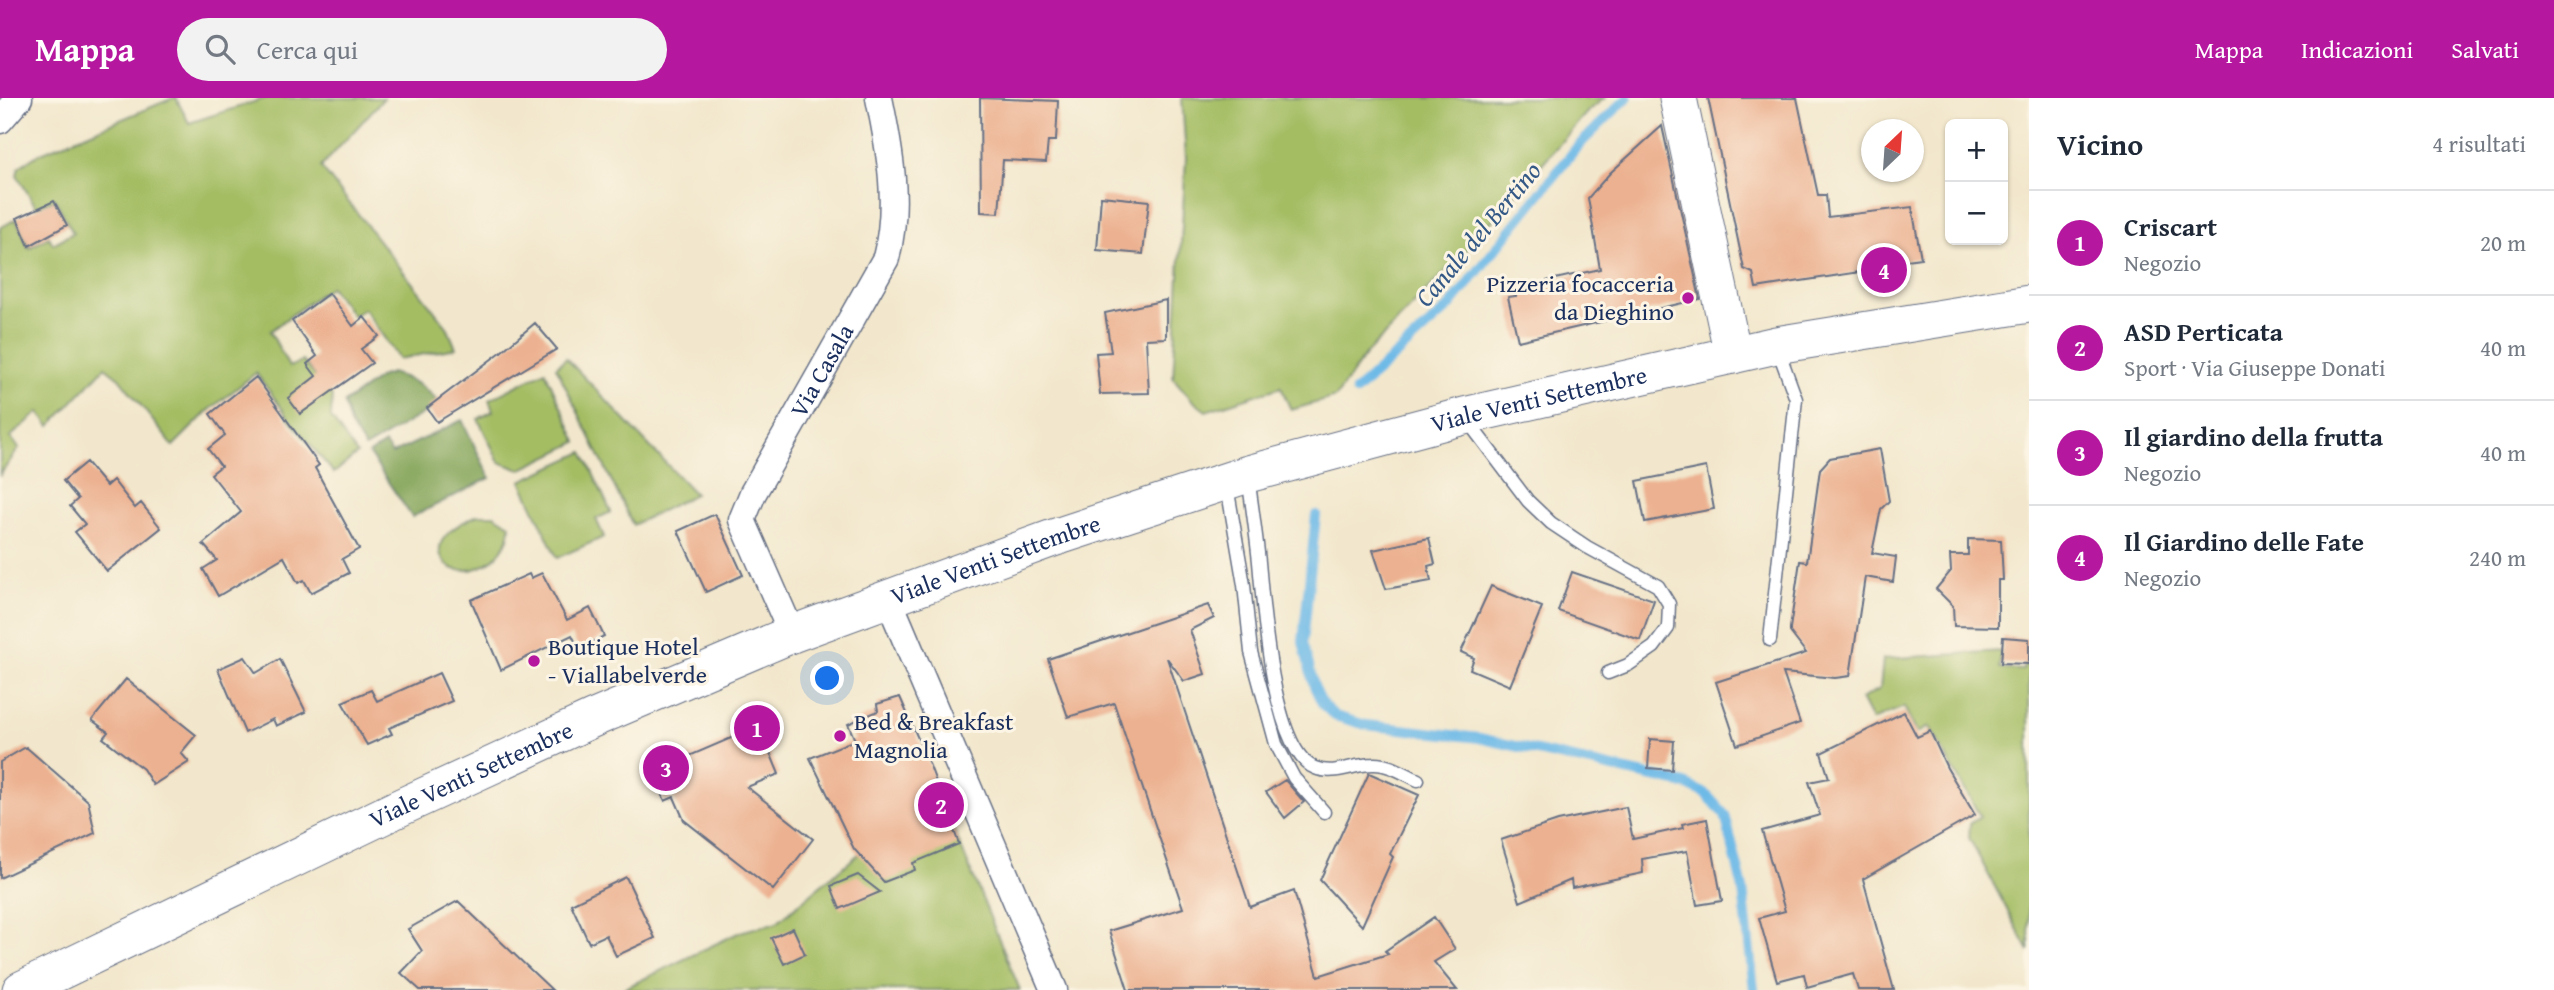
<!DOCTYPE html>
<html lang="it">
<meta charset="utf-8">
<style>
body{margin:0;font-family:"Gentium Book Plus",serif;background:#f2f2f3;color:#1f2937}
.controls{position:absolute;right:21px;top:21px;display:grid;overflow:hidden;border-radius:10px;box-shadow:0 2px 5px #0004}
.controls button{width:63px;height:63px;display:grid;place-items:center;padding:0;border:0;border-bottom:2px solid #e0e1e3;background:#fff;color:#1f2937;font:35px sans-serif}
.compass{position:absolute;left:1861px;top:21px;width:63px;height:63px;border-radius:50%;background:#fff;box-shadow:0 2px 5px #0004;rotate:25deg}
.you{position:absolute;left:828px;top:581px;width:24px;height:24px;margin:-18px;border:5px solid #fff;border-radius:50%;background:#1a73e8;box-shadow:0 0 0 10px #1a73e833}
.badge{display:grid;place-items:center;width:46px;height:46px;border-radius:50%;background:#b5179e;color:#fff;font-size:23px;font-weight:700}
.pin{position:absolute;translate:-50% -50%;border:4px solid #fff;box-shadow:0 2px 7px #0006}
.list{margin:0;padding:0;list-style:none}
h2{display:flex;justify-content:space-between;align-items:center;height:91px;margin:0;padding:0 28px;font-size:30px}
h2 small{font-size:23px;font-weight:400;color:#747a83}
.list li{display:grid;grid-template-columns:46px 1fr auto;gap:21px;align-items:center;box-sizing:border-box;height:105px;padding:0 28px;border-top:2px solid #e0e1e3}
.list b{display:block;font-size:26px;white-space:nowrap}
.list p{margin:0;font-size:23px;white-space:nowrap;color:#747a83}
.list em{font-size:23px;font-style:normal;color:#747a83}
.icon{flex:none;width:38px;height:38px;fill:none;stroke:currentColor;stroke-width:2;stroke-linecap:round;stroke-linejoin:round}
.map{position:relative;flex:none;width:2029px;height:892px;overflow:hidden}
header{display:flex;align-items:center;gap:42px;box-sizing:border-box;height:98px;padding:0 35px;background:#b5179e;color:#fff}
header strong{font-size:33px}
nav{display:flex;gap:38px;margin-inline-start:auto;font-size:24px}
.search{width:490px;height:63px;background:#f2f2f3;display:flex;align-items:center;gap:18px;box-sizing:border-box;padding:0 24px;border-radius:38px;color:#747a83;font-size:26px}
main{display:flex}
aside{flex:1;background:#fff}
.map>svg:first-child{display:block}
</style>
<header>
<strong>Mappa</strong>
<div class="search"><svg class="icon" aria-label="search" viewBox="0 0 24 24"><circle cx="10" cy="10" r="6"/><path d="M15 15l6 6"/></svg>Cerca qui</div>
<nav><a>Mappa</a><a>Indicazioni</a><a>Salvati</a></nav>
</header>
<main>
<div class="map">
<svg width="2029" height="892" viewBox="0 0 2029 892">
<rect width="100%" height="100%" fill="#fcf5e5"/>
<filter id="ink" filterUnits="userSpaceOnUse"><feTurbulence type="fractalNoise" baseFrequency=".0143" numOctaves="2"/><feDisplacementMap in="SourceGraphic" scale="14" xChannelSelector="R" yChannelSelector="G"/><feConvolveMatrix kernelMatrix="1 2 1 2 8 2 1 2 1" color-interpolation-filters="sRGB"/></filter>
<filter id="wash" filterUnits="userSpaceOnUse"><feTurbulence type="fractalNoise" baseFrequency=".00686" numOctaves="4" result="noise"/><feDisplacementMap in="SourceGraphic" scale="28" xChannelSelector="R" yChannelSelector="G"/><feGaussianBlur stdDeviation="1.57" result="paint"/><feColorMatrix in="noise" values="0 0 0 0 0 0 0 0 0 0 0 0 0 0 0 0 0 1.4 0 .05"/><feComposite in="paint" operator="in"/></filter>
<g filter="url(#wash)">
<rect width="100%" height="100%" fill="#f2e7cc"/>
<path fill="#a4bd63" stroke="#607660" stroke-width="2" d="M173,0H176L189,25L266,0H384L321,69L447,229L456,250L399,261L364,211L353,218L330,189L270,233L289,269L303,263L332,298L331,320L357,356L334,375L296,330L256,275L207,314L173,348L119,280L105,269L50,328L39,314L10,339L19,350L0,377V130L16,121L29,150L49,139L53,146L73,135L55,101L36,109L17,77L19,69L41,55Z
M1182,0H1605L1589,12L1470,148L1365,257L1336,299L1291,312L1281,289L1206,313L1193,303L1173,280L1186,60Z
M566,260L695,396L633,427L556,269Z
M545,273L577,344L520,372L499,364L478,321L493,313L489,302Z
M583,354L611,414L596,421L604,439L557,460L521,383Z
M478,417H494L510,427C510,453 485,475 458,472C453,471 447,468 444,463C428,441 462,424 478,417Z
M2000,553V571L2023,572L2024,567H2029V853L1969,740L1970,726L1980,718L1929,629L1917,635L1904,609L1872,622L1861,601L1880,591L1883,561Z
M937,691L1020,892H621L740,834L777,824Z"/>
<path fill="#83a459" stroke="#4f6a5c" stroke-width="2" d="M391,275C412,281 427,289 439,306L365,350L350,326L344,305L382,278Z
M462,322L490,380L412,419L369,356L385,346L392,356Z"/>
<g fill="none" stroke-linecap="round" stroke-linejoin="round">
<path stroke="#6ebae7" stroke-width="10" d="M1356,293L1450,208L1577,49L1627,0
M1316,417L1303,544L1314,588L1323,607L1335,618L1366,627L1479,640L1685,686L1706,696L1725,717L1743,791L1754,892"/>
</g>
<g id="blocks">
<path fill="#ecb190" d="M980,0L1058,3L1056,43H1048L1046,64L1003,62L999,115L981,114Z
M1708,0H1797L1818,97H1826L1828,119L1912,109L1921,160L1880,166L1879,171L1756,190L1753,175L1744,171Z
M1662,28L1700,201L1518,243L1508,199L1516,198L1515,190L1600,171L1588,100L1610,75Z
M1101,98L1149,103L1143,156L1097,152Z
M54,103L67,127L29,148L17,120Z
M329,195L353,228L364,219L379,238L361,251L372,265L300,316L288,300L316,278L307,266L317,258L292,223Z
M1166,202V240L1146,241L1149,295L1100,296L1096,255L1111,254L1105,215Z
M535,225L557,251L437,324L427,310L501,254Z
M256,279L319,367L315,370L359,451L342,461L349,475L311,495L304,482L298,485L284,459L218,498L203,471L217,462L203,446L241,414L211,376L221,368L208,351L225,337L210,316Z
M1880,351L1889,403L1881,411L1872,455L1896,459L1893,484L1865,479L1850,578L1835,580L1783,575L1800,625L1737,647L1716,584L1806,555L1790,534V530L1800,463L1807,464L1820,371L1830,360Z
M86,364L106,388L113,382L135,410L141,405L161,430L107,473L75,434L85,426L70,408L78,401L63,383Z
M1706,369L1714,411L1645,424L1637,383Z
M715,416L743,477L706,494L678,433Z
M1429,440L1435,466L1428,468L1431,483L1386,491L1373,452Z
M1968,441L2001,442L2003,482H1998V529L1954,528L1953,508L1936,491L1951,473L1950,457H1968Z
M1572,474L1654,502L1640,542L1558,513Z
M542,475L567,522L590,510L604,538L579,551L572,537L501,572L471,502L529,476L531,480Z
M1491,488L1542,509L1510,588L1470,571L1474,560L1461,554Z
M1208,507L1214,520L1190,532L1205,576L1184,583L1167,560L1250,809L1294,793L1318,878L1388,856L1385,853L1434,819L1455,851L1434,864L1457,892H1128L1109,833L1183,810L1114,605L1068,619L1048,561Z
M2003,539L2029,541V566L2001,565Z
M245,559L256,575L280,561L306,614L276,628L273,621L245,635L218,571Z
M439,575L452,603L389,630L392,636L367,647L342,604L371,592L377,603Z
M126,581L196,637L181,655L189,664L153,687L143,671L103,640L108,634L92,622Z
M900,599L930,668L959,746L913,765L915,772L884,784L854,751L810,660L855,642L848,626L878,613L877,606Z
M1904,614L1917,639L1930,633L1947,670L1975,717L1863,781L1894,892H1858L1853,876L1807,889L1804,876L1777,883L1759,820L1785,813L1762,733L1820,717L1809,684L1829,680L1821,655Z
M759,628L779,676L747,689L813,741L773,792L684,722L674,699L665,703L652,674Z
M1650,641L1674,643L1672,672L1648,670Z
M26,649L88,703L95,735L0,780V664Z
M1369,675L1419,697L1390,756L1393,759L1362,828L1320,782Z
M1285,682L1304,704L1285,720L1266,694Z
M1626,709L1633,741L1683,730L1682,726L1707,721L1722,803L1697,807L1687,753L1642,761L1643,775L1572,790L1571,782L1520,804L1501,742L1558,723Z
M858,777L880,794L840,811L831,788Z
M626,779L655,840L616,858L606,837L589,845L571,806Z
M458,803L478,822L552,892H420L401,875L422,853L408,831Z
M793,830L805,856L784,866L771,840Z"/>
</g>
</g>
<g filter="url(#ink)">
<use href="#blocks" fill-opacity="0" stroke="#666f84" stroke-width="2"/>
<g fill="none" stroke-linecap="round" stroke-linejoin="round">
<g stroke="#666f84" stroke-width="15">
<path id="lane" d="M1466,321L1528,403L1551,425L1587,449L1658,488L1669,506L1668,530L1654,549L1628,567L1608,575
M1248,379C1252,407 1256,435 1259,464C1263,506 1272,653 1315,670C1335,678 1353,666 1373,666C1388,665 1405,676 1418,682
M1227,388L1244,487L1251,554L1276,646L1294,680L1324,714
M1770,542L1796,301L1777,249"/>
</g>
<g stroke="#666f84" stroke-width="29">
<g id="street">
<path d="M0,22L19,0"/>
<path d="M888,500L1054,892"/>
<path id="s1" d="M792,536L742,422L753,395L886,160C900,106 890,53 879,0"/>
</g>
</g>
<g stroke="#666f84" stroke-width="39">
<g id="secondary">
<path d="M1678,0L1733,257"/>
<path id="s2" d="M21,892L399,710L592,621L792,536L1053,440L1248,376L1464,318L1776,247L2029,206"/>
</g>
</g>
<use href="#lane" stroke="#fff" stroke-width="12"/>
<use href="#street" stroke="#fff" stroke-width="26"/>
<use href="#secondary" stroke="#fff" stroke-width="37"/>
</g>
</g>
<g fill="#b5179e" stroke="#fcf5e5" stroke-width="2.5">
<circle cx="1688" cy="200" r="7"/>
<circle cx="534" cy="563" r="7"/>
<circle cx="840" cy="638" r="7"/>
</g>
<g text-anchor="middle" stroke-width="6" stroke-linejoin="round" paint-order="stroke">
<g font-size="24" fill="#1b2f5e" stroke="#fcf5e5" text-anchor="start">
<text x="1674" y="194" text-anchor="end">Pizzeria focacceria<tspan x="1674" dy="28">da Dieghino</tspan></text>
<text x="548" y="557">Boutique Hotel<tspan x="548" dy="28">- Viallabelverde</tspan></text>
<text x="854" y="632">Bed &amp; Breakfast<tspan x="854" dy="28">Magnolia</tspan></text>
</g>
<g font-size="24" fill="#1b2f5e" stroke="#fcf5e5">
<text dy="8" stroke="none"><textPath href="#s1" startOffset="294">Via Casala</textPath></text>
<text dy="8" stroke="none"><textPath href="#s2" startOffset="1633">Viale Venti Settembre</textPath></text>
<text dy="8" stroke="none"><textPath href="#s2" startOffset="1066">Viale Venti Settembre</textPath></text>
<text dy="8" stroke="none"><textPath href="#s2" startOffset="499">Viale Venti Settembre</textPath></text>
</g>
<g font-size="26" font-style="italic" fill="#345987" stroke="#fcf5e5">
<text transform="translate(1478 136) rotate(-50)" y="9">Canale del Bertino</text>
</g>
</g>
</svg>
<div class="controls">
<button>+</button>
<button>−</button>
</div>
<svg class="compass" viewBox="-18 -18 36 36"><path d="M0-13l5 13h-10z" fill="#e53935"/><path d="M0 13l5-13h-10z" fill="#747a83"/></svg>
<div class="you"></div>
<div class="pin badge" style="left:757px;top:630px">1</div>
<div class="pin badge" style="left:941px;top:707px">2</div>
<div class="pin badge" style="left:666px;top:670px">3</div>
<div class="pin badge" style="left:1884px;top:172px">4</div>
</div>
<aside>
<h2>Vicino<small>4 risultati</small></h2>
<ul class="list">
<li><span class="badge">1</span><div><b>Criscart</b><p>Negozio</p></div><em>20 m</em></li>
<li><span class="badge">2</span><div><b>ASD Perticata</b><p>Sport · Via Giuseppe Donati</p></div><em>40 m</em></li>
<li><span class="badge">3</span><div><b>Il giardino della frutta</b><p>Negozio</p></div><em>40 m</em></li>
<li><span class="badge">4</span><div><b>Il Giardino delle Fate</b><p>Negozio</p></div><em>240 m</em></li>
</ul>
</aside>
</main>
